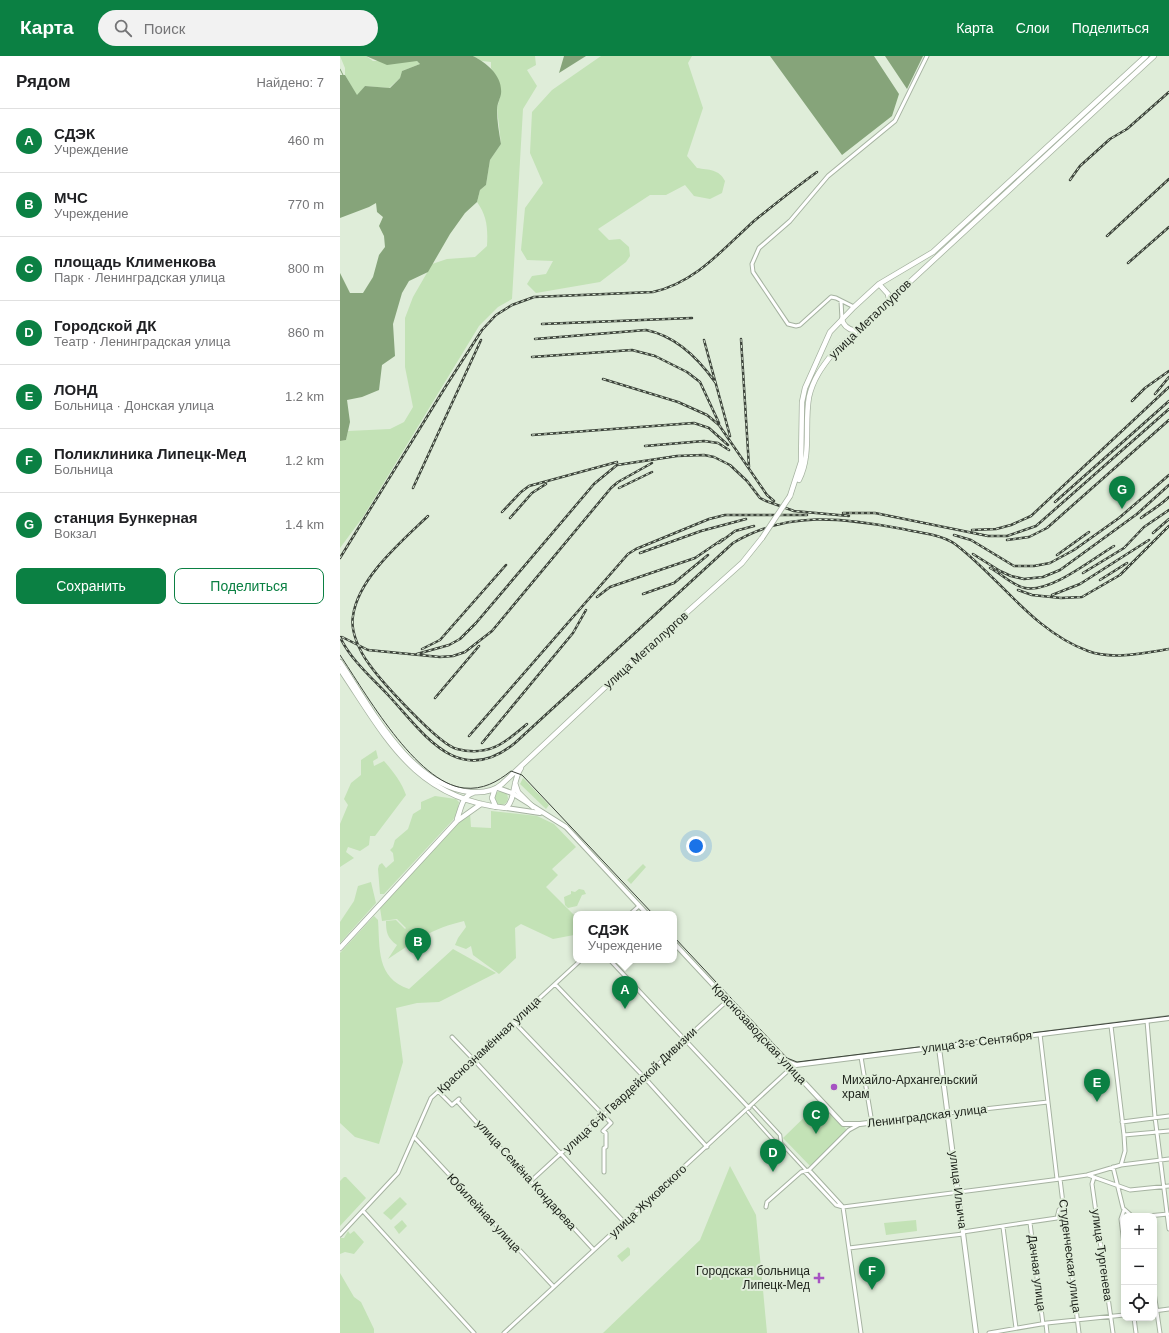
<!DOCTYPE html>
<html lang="ru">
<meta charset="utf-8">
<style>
body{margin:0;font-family:Arial,sans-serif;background:#f2f2f2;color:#202124}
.controls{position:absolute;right:12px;bottom:12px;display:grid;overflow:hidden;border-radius:8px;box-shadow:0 2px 6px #0003}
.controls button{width:36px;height:36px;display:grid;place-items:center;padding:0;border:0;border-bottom:1px solid #e0e0e0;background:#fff;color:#202124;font:20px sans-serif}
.you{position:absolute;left:356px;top:790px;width:14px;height:14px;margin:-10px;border:3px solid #fff;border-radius:50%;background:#1a73e8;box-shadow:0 0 0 6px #1a73e833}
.badge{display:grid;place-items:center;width:26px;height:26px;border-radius:50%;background:#0b8043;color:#fff;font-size:13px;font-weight:700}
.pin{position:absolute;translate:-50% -33px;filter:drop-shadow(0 1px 2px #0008)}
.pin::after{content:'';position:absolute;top:21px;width:14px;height:12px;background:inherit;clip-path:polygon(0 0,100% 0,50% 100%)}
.popup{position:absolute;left:233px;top:855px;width:104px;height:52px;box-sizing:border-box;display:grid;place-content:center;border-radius:8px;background:#fff;filter:drop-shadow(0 1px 3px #0005);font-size:13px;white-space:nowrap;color:#757577}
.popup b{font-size:15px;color:#202124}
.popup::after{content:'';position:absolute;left:50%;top:100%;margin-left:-8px;border:8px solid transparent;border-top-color:#fff}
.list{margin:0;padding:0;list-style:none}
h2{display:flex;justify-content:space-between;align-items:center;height:52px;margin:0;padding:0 16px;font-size:17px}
h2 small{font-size:13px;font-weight:400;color:#757577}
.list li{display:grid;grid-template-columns:26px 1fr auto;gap:12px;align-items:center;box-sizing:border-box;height:64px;padding:0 16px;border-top:1px solid #e0e0e0}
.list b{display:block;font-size:15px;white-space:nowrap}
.list p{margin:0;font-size:13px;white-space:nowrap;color:#757577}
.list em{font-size:13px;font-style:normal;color:#757577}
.actions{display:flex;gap:8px;padding:12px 16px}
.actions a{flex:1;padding:9px 0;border:1px solid #0b8043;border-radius:8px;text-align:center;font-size:14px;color:#0b8043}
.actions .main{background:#0b8043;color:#fff}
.icon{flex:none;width:22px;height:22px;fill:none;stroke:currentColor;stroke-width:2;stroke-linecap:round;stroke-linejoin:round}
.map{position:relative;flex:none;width:829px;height:1277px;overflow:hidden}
header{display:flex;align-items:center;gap:24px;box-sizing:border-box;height:56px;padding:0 20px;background:#0b8043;color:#fff}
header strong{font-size:19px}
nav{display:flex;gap:22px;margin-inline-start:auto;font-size:14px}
.search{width:280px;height:36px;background:#f2f2f2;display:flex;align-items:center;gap:10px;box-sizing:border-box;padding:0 14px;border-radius:22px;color:#757577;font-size:15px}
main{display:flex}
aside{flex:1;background:#fff}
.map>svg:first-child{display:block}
</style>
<header>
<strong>Карта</strong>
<div class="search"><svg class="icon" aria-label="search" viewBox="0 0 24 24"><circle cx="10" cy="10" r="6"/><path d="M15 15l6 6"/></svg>Поиск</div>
<nav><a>Карта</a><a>Слои</a><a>Поделиться</a></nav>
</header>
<main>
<aside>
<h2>Рядом<small>Найдено: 7</small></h2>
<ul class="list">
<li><span class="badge">A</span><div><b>СДЭК</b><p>Учреждение</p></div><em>460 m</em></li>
<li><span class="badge">B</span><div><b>МЧС</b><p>Учреждение</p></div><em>770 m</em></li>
<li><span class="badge">C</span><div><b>площадь Клименкова</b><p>Парк · Ленинградская улица</p></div><em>800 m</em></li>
<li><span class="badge">D</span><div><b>Городской ДК</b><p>Театр · Ленинградская улица</p></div><em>860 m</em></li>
<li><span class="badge">E</span><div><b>ЛОНД</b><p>Больница · Донская улица</p></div><em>1.2 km</em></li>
<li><span class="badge">F</span><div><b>Поликлиника Липецк-Мед</b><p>Больница</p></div><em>1.2 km</em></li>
<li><span class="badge">G</span><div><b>станция Бункерная</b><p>Вокзал</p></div><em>1.4 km</em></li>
</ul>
<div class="actions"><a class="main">Сохранить</a><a>Поделиться</a></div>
</aside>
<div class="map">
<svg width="829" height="1277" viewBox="0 0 829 1277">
<rect width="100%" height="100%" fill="#dfedd9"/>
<path fill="#c3e2b6" d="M0,0H26L33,5H77L80,8L62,15L60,22L49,32L25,30L17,40L5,19V12Z
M133,0H195L196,9L187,14L197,30L183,53L172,243L158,251L139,270L23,461L0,492V385L6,384L8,375L50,373L64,366L73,351L65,311V262L73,241L92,208L107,203L135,201L147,190C148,172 147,160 137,146L140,134L146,129L150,104L161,88L157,52L161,37L158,23L151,12V6L142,5Z
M261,0H352L348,7L363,52L347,100L357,112C369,114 379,113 385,125L382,137L370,143L354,140L345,129L326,139H310L258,173L269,184L280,183L289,191L290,200L286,206L260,226L196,237L187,228L192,220L206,218L213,205L187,204L181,194L185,152L203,127L190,97L192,56L212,34Z
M36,694L38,702L33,705L34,710L44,705C53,715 62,727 66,739L35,780H30L29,789L20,795L8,791L6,796L14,802L0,811V768L8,749L4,743L11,727L21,719V704Z
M183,722L209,749L206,753L180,728Z
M154 742a7 7 0 1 1 14 0a7 7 0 1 1-14 0Z
M95,740L116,743L119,746L117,757L113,764L44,838H40L38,813L39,809L42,807L46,812L54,805L53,797L50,794L53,791L55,784L68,773L73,758L81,753V746Z
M151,755L197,760L214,768L236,791L212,813L218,819L206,831L236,861V877L234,879L213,883L181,868L175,872L176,902L159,918L133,899L131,890L126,893L115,889L118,882L126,871L124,865C93,872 75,885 48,903L57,889C47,882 46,876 46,865L56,864L65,873L66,872L57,863L42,865L40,852L118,767L130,757L131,771L151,772Z
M303,808L306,811L291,828L287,824Z
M31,826L36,847L0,887V866L14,845L18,830Z
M239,833L244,834L246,838L242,839L237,850L228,852L225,849L224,841L231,838V835L235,836Z
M34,860L38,864C40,892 36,922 69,933L113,893L156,917L99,946L77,947L56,952L63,1006L39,1088L15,1081L0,1067V897Z
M480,1046L508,1075L471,1111L443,1082Z
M390,1110L416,1159L427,1277H263L360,1184Z
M4,1121H6L26,1142L0,1170V1125Z
M60,1141L67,1148L51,1164L43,1157Z
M62,1164L67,1170L59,1178L54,1171Z
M576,1164L577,1175L546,1179L544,1167Z
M8,1175L10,1178L14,1175L15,1176L24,1186L14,1198L5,1196L0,1198V1182H4Z
M288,1191L290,1193V1199L282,1206L277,1200Z
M0,1217L14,1241L21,1246L34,1273V1277H0Z"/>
<path fill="#86a47a" d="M26,0H133C147,7 163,20 161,38C160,43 157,48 157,54C157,65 159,77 161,88L150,104L146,129L140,134L137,146L125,157L110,178L88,216L69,225L62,237L53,268L55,300L42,309L39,334L22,341L7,344L10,366L6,384L0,385V217L10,237H23L33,221L39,199L45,191L44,180L39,170L43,161L37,156L36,147L29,151L0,162V19H5L17,39L25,30L50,32L60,22L62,15L80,8L77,5L47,9Z
M224,0H246L219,17Z
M430,0H534L559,38L552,60L502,99Z
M545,0H583L567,33Z"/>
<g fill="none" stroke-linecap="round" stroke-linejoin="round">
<path stroke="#86a47a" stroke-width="1" d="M0,13L3,19"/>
<g stroke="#a6b3a1" stroke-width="4.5">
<path id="pedestrian" d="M414,1051L440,1079L441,1087L466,1114
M408,1056L434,1085L441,1087"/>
</g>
<g stroke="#a6b3a1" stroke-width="5">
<path id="minor" d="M501,245L502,263
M514,251L496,242L491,241L460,269L456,270L448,268L413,216L412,208L419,192L450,165L488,120L555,65L587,0
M290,858L299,850
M270,904L409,1052
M215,928L304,1021L367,1091
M807,965L815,1061L829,1173
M174,966L271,1067L263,1075L266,1077V1091L264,1092V1116
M771,970L784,1079L785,1095L781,1109
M700,978L717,1123
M112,981L133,1003
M521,1001L532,1067
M133,1003L284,1166
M98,1035L112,1049L119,1043
M117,1045L254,1194
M608,1057L708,1046
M782,1066L829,1060
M784,1079L829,1075
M75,1082L214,1231
M773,1111L783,1152L792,1160
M469,1114L503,1151L521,1277
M464,1115L496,1149L503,1151L720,1123L747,1119L781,1109L829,1103
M748,1119L790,1134L829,1130
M754,1121L752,1128L773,1277
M720,1123L739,1277
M192,1124L388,944
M426,1151L427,1146L461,1116L469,1114L509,1074L520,1068
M784,1154L781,1163L784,1188
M23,1155L134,1277
M808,1160L828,1158
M690,1167L703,1268
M663,1171L676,1272
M623,1176L717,1162L719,1154L724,1150
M0,1179L58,1117L91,1042L241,904
M509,1192L623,1178
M814,1236L820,1277
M814,1255L829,1253
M794,1262L796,1277
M706,1268L707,1277
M164,1277L451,1012
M649,1277L707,1267L784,1259"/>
</g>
<g stroke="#a6b3a1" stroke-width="6">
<path id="tertiary" d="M158,732L172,737L226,771L307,858
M166,752L200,757
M334,887L503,1068H520L608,1057
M599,992L636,1277
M446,1005L456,1009L829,962"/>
</g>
<g stroke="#a6b3a1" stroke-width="6">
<path id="secondary" d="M539,228L548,238L549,244
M502,263C503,270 508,273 515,275
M459,424C472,398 464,369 469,341C473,323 482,311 493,297L814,0
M450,440L461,406L462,346L465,332L490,276L514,251L539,228L593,196L806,0
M0,606C31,652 69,729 130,736C141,737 153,736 162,728L295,603L402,507L422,482
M0,613C46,681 74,743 166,752C176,743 172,725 181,712
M175,727L178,736L193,751
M155,733L152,742L156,751
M117,763C121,753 122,740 133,737
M0,892L117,765L141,748"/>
</g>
<use href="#pedestrian" stroke="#fff" stroke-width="2.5"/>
<use href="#minor" stroke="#fff" stroke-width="3"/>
<use href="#tertiary" stroke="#fff" stroke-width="4"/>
<use href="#secondary" stroke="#fff" stroke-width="4.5"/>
<path stroke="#3d443b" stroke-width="1" d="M0,599C25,636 76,727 124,732C143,734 157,726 171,715L182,719L313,858
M334,881L447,1002L457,1006L829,960"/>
<g stroke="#3d443b" stroke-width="2.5">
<path id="rail" d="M730,124L740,110L770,83L787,73L829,36
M767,180L829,123
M788,207L829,171
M202,268L352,262
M195,283L306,274C336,280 358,302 375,326
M401,283L409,411
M364,284L390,380
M192,301L292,294L315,300L347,316L360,326L379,367
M263,323L338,346L367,359L379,369L427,439L434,445
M815,338L829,321
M792,345L805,332L829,315
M192,379L354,367L369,372L388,389
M305,390L364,385L378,387L389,394
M73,432L141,284
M279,432L312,416
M715,446L829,345
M162,456L181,436L189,430L277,406
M503,457H535L648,480H667L696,470L829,353
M88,460C62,485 18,522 13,560C10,575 20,596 29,608C41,625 99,689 117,693C149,701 165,687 187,668
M170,462L192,437L206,428
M801,462C810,455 820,450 829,441
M632,474L656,473L671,469L691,460L829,331
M813,477L829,463
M614,479L631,484L674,510H694L710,507L734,494L779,462L829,419
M667,484L689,481L707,472L829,364
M379,487L395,475L414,470
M300,497L361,475L406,463
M633,498L660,515L671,520L684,523L703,521L720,514L797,458L829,429
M717,499L749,476
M0,502L106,330L142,274L156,259L172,249L194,241L313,236C355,227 383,193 414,165C435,148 455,132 477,116
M650,512C662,518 671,529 685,532C711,537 752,503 774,490
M743,517L784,492L804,471L829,454
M760,524L787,507
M678,534L692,539L721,542L742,541L780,519L829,470
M303,538L334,527L368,499
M712,539L740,528L809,484
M257,541L270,531L355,502L383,483
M0,581C10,603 32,622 49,640C84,678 119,733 175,687L393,487C448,454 503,462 563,473C580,477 600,478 615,488C660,522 693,575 748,595C772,604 804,597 829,593
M2,581L28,594L100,601L113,600L125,596L152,575L271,432L278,426L312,407
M82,593L100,584L166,509
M77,598L109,589L120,583L136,567L254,428L277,409L337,400L364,399L374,401L390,409L407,425L420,442L426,445L454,455L509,460
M95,642L139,590
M129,680L288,498L296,493L369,463L385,459H467
M142,687L233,577L246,554"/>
</g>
<use href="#rail" stroke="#dfedd9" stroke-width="1" stroke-dasharray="3" stroke-linecap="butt"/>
<g stroke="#a6b3a1" stroke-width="6" stroke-linecap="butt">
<path id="secondary-bridge" d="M422,482L450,440"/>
</g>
<use href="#secondary-bridge" stroke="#fff" stroke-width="4.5"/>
</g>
<g fill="#a653c2" stroke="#dfedd9" stroke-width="1.5">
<circle cx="494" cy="1031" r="4"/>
<path d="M477 1216h4v4h4v4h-4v4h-4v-4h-4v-4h4z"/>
</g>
<g text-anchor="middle" stroke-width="4" stroke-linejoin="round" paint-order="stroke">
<g font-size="12" fill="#1b2019" stroke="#dfedd9">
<text transform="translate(530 263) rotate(-44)" y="4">улица Металлургов</text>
<text transform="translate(306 594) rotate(-42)" y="4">улица Металлургов</text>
<text transform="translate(419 978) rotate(47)" y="4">Краснозаводская улица</text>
<text transform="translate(637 986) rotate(-7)" y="4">улица 3-е Сентября</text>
<text transform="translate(149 989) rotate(-43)" y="4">Краснознамённая улица</text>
<text transform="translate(290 1034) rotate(-43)" y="4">улица 6-й Гвардейской Дивизии</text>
<text transform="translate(587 1060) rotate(-7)" y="4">Ленинградская улица</text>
<text transform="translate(186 1119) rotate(48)" y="4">улица Семёна Кондарева</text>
<text transform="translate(618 1134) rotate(83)" y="4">улица Ильича</text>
<text transform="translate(308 1145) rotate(-43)" y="4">улица Жуковского</text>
<text transform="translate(144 1157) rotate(47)" y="4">Юбилейная улица</text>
<text transform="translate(762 1199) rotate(82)" y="4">улица Тургенева</text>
<text transform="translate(730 1200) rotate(83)" y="4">Студенческая улица</text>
<text transform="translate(697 1217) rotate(83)" y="4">Дачная улица</text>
</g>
<g font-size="12" fill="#1b2019" stroke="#dfedd9" text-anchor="start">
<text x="502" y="1028">Михайло-Архангельский<tspan x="502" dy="14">храм</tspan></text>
<text x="470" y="1219" text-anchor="end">Городская больница<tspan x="470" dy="14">Липецк-Мед</tspan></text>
</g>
</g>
</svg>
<div class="controls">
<button>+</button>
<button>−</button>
<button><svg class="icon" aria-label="locate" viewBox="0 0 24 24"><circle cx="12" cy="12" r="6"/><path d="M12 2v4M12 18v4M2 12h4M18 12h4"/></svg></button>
</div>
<div class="you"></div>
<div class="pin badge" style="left:285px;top:953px">A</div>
<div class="popup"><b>СДЭК</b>Учреждение</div>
<div class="pin badge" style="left:78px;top:905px">B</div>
<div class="pin badge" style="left:476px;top:1078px">C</div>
<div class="pin badge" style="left:433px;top:1116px">D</div>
<div class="pin badge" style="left:757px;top:1046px">E</div>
<div class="pin badge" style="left:532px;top:1234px">F</div>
<div class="pin badge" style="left:782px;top:453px">G</div>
</div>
</main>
